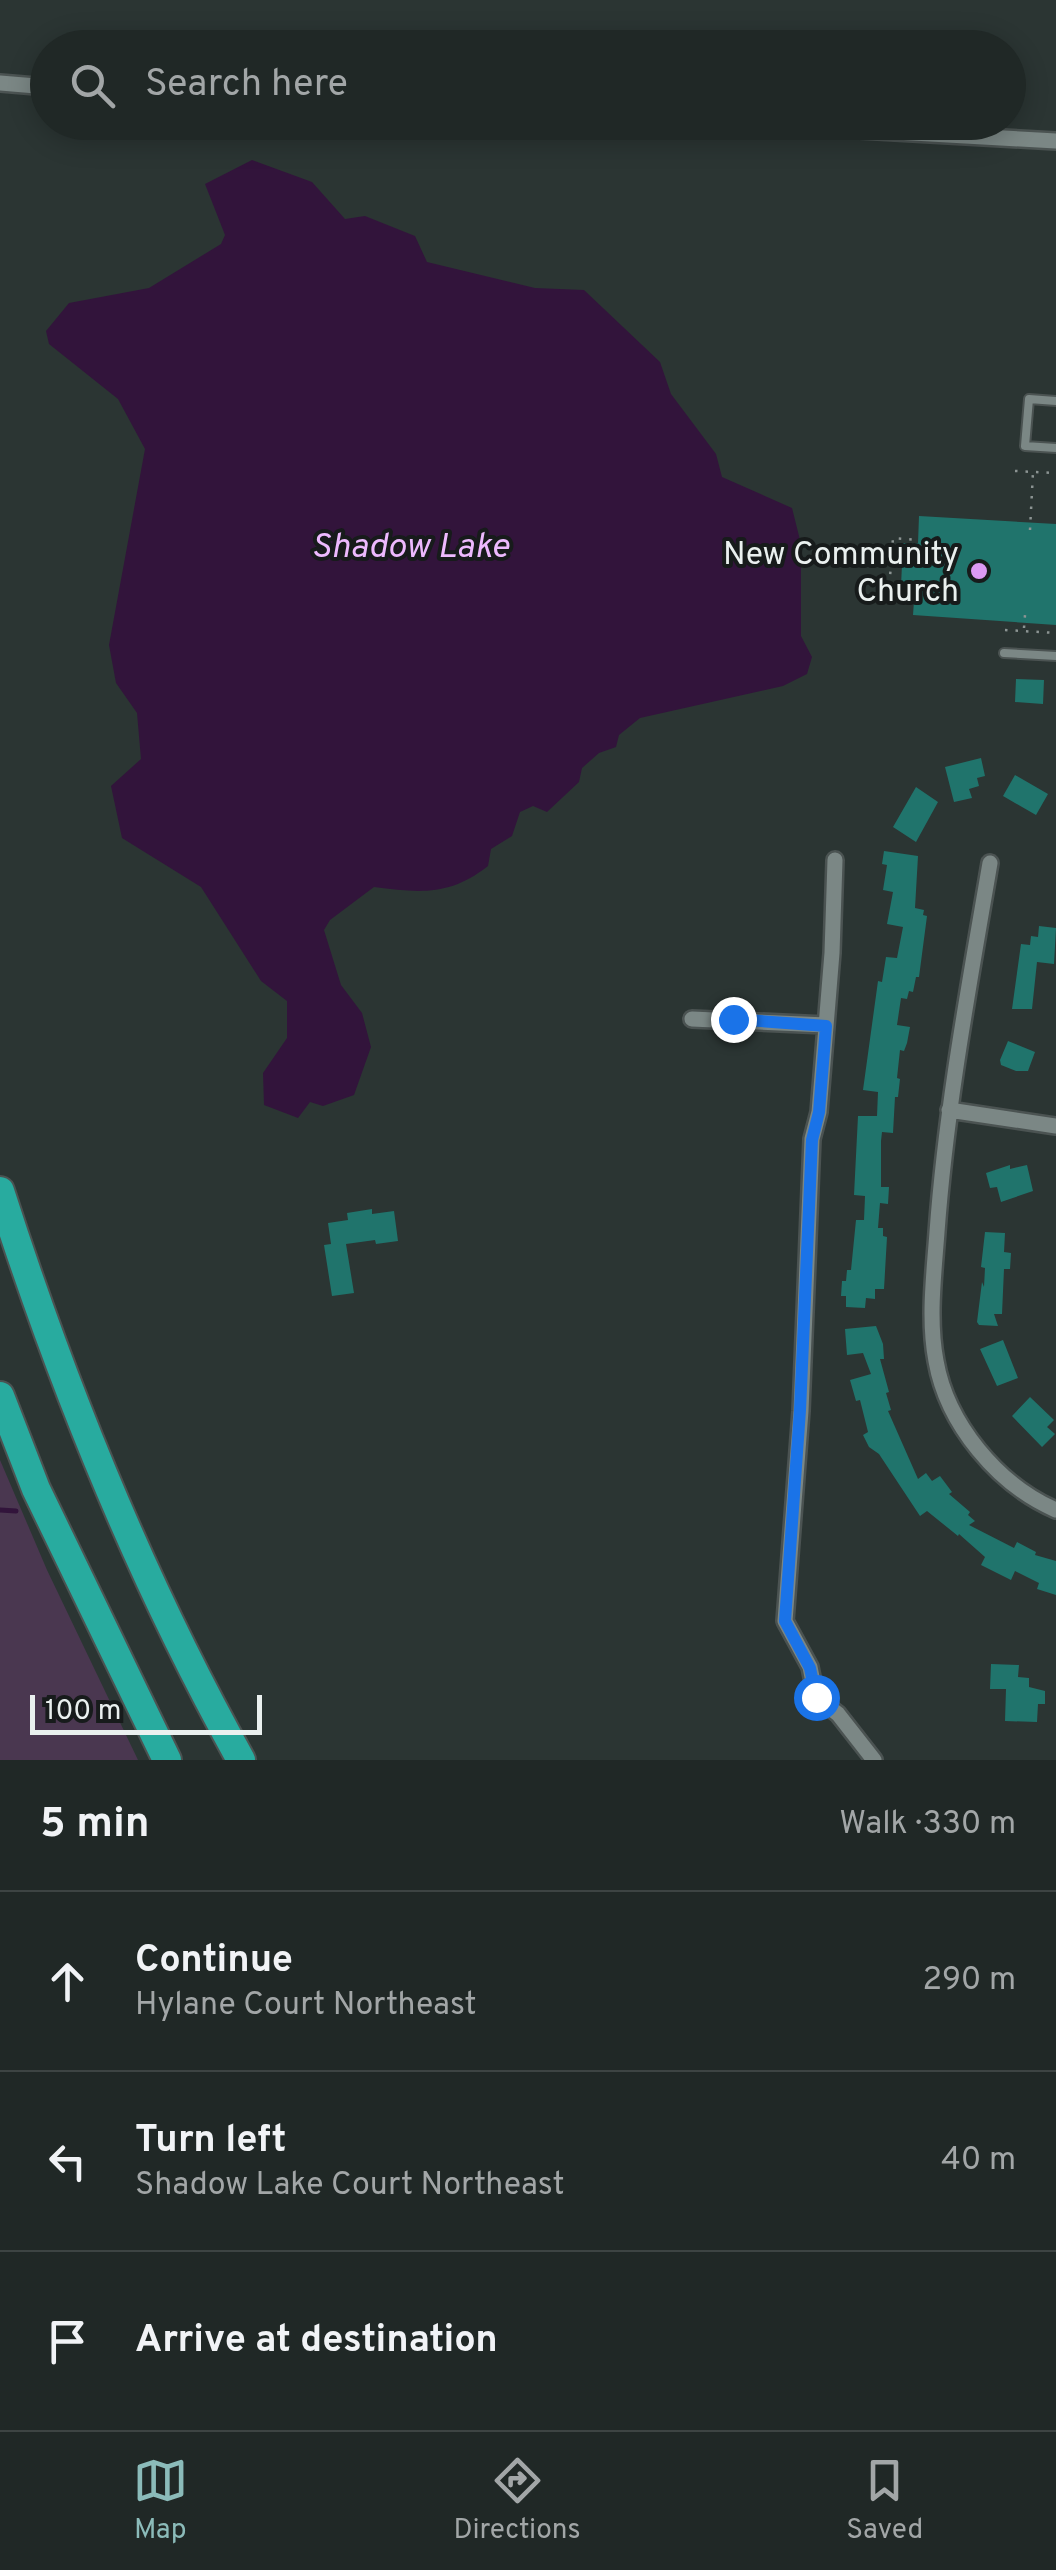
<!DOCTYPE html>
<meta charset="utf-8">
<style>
body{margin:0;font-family:Overpass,sans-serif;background:#2d3432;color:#f1f3f6}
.scale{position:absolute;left:30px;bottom:25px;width:232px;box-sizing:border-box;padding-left:10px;border:5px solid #eaf0ef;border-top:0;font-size:28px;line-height:35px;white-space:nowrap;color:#eaf0ef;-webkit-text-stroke:8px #171b1b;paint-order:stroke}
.stop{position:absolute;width:30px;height:30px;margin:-22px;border:8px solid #1a73e8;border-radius:50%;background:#fff}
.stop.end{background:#1a73e8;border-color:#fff;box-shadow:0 2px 10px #0008}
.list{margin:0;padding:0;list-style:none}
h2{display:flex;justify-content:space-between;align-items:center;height:130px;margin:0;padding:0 40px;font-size:42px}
h2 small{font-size:32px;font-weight:400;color:#a2a6a7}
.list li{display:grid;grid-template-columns:65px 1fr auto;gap:30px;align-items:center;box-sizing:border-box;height:180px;padding:0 40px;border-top:2px solid #3d4443}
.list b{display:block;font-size:38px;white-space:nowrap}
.list p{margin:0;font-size:32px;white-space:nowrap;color:#a2a6a7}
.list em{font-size:32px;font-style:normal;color:#a2a6a7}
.icon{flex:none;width:55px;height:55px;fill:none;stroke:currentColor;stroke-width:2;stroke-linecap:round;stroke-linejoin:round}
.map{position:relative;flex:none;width:1056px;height:1760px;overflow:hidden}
.search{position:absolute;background:#202826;box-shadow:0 5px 25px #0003;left:30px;right:30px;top:30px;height:110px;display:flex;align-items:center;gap:25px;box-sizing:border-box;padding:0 35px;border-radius:55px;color:#a2a6a7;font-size:38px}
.sheet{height:670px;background:#202826}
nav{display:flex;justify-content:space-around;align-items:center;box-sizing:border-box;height:140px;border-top:2px solid #3d4443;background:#202826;font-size:28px;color:#a2a6a7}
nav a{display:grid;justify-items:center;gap:5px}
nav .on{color:#8bbbb9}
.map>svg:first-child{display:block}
</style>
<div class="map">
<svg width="1056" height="1760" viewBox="0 0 1056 1760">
<rect width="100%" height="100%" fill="#2b3533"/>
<path fill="#4a3750" d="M0,1460L47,1570L138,1760H0Z"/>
<path fill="#32143b" d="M252,160L312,182L345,219L365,216L415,236L427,262L535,288L584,290L660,362L671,394L716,454L722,477L792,508L801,544V636L812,657L807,674L783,686L640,718L619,735L616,747L599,753L582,768L579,782L547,812L533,806L520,812L512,836L491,849L488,866C450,896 420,893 374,887L330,920L324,930L341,985L362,1013L371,1047L354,1095L323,1106L310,1102L298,1118L264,1105L263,1073L287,1038V1001L261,981L201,887L122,838L111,786L141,759L137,713L116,683L109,645L145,449L118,399L49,344L46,331L69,303L149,288L221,244L225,235L205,184Z"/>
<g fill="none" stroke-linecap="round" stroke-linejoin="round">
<path stroke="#32143b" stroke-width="5" d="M0,1510L16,1511"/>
</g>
<path fill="#20746c" d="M919,516L1056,524V625L913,615L915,587L901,586L903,543H918Z
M1016,679L1044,680L1043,704L1015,702Z
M981,758L985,776L977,778L979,786L969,789L972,798L954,802L945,767Z
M1015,775L1048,794L1036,815L1003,796Z
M916,787L938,802L916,842L893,827Z
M884,851L918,856L915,908L924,910L923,915L927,916L919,977H916L913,992L909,991L907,999L901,998L897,1025L910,1027L907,1043L904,1051L900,1050L897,1078L900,1079L898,1097H895L893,1133L882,1132L881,1141V1187H889L888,1204L880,1203L878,1228H883V1236L887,1237L884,1289H875V1299L866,1298L865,1308L846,1307V1296H841L842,1281H846L847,1270H851L856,1220H864L865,1196L854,1195L858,1116H877L878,1092L863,1090L878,981L882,982L886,957L897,958L903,927L887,924L893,892L883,890L887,865L882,864Z
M1039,926L1056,928L1054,964L1037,962L1032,1009H1012L1021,944L1030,945L1031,936L1038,937Z
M1008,1041L1035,1052L1028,1071H1016L1001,1065L1000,1060Z
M1010,1165V1169L1027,1165L1033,1191L1001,1202L997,1187L990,1188L986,1173Z
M372,1209V1214L394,1211L398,1241L376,1244L375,1240L346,1244L354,1293L332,1296L324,1245L331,1244L328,1223L348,1220L347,1213Z
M985,1232L1005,1233L1004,1252L1011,1253L1010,1269H1004L1002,1314H994L998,1326L979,1325L977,1322L982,1282L984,1287L985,1268L981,1267Z
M876,1326L883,1344L884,1359H880L889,1392L886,1393L891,1410L888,1411L918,1479L926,1473L932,1481L940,1476L952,1492L949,1494L970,1512L968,1515L975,1521L969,1525L1014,1548L1017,1542L1036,1552L1035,1555L1056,1561V1595L1037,1589L1039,1583L1015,1571L1011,1580L981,1565L985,1557L959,1534L958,1536L927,1511L920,1516L879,1454L869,1447L863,1435L868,1432L860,1400L856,1401L850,1380L871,1374L863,1353L847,1355L845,1329Z
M1003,1340L1018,1378L997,1386L980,1349Z
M1030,1397L1054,1420L1047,1427L1055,1434L1042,1447L1012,1416Z
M991,1664L1019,1665L1018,1677L1029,1678V1687L1045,1691V1704H1038L1037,1722L1005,1721L1006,1689H990Z"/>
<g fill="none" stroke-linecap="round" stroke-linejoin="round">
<g stroke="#4b5352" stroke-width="12">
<path id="service" d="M1056,401L1029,399L1025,446L1056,448
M1004,653L1056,656"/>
</g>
<g stroke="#4b5352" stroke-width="20">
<path id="minor" d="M0,83L48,87
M628,122L807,127L1056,141
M835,860L832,953L819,1112L812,1139L801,1411L785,1621L810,1667L816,1697L838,1714L874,1760
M990,863C969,986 946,1108 937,1232C934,1274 928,1319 936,1361C947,1424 998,1485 1056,1510
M692,1019L826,1025
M949,1110L1056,1126"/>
</g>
<g stroke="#4b5352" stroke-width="32">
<path id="motorway" d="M0,1191C63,1388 140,1579 241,1760
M0,1396L36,1489L167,1760"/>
</g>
<path stroke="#8c9493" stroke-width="2.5" stroke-dasharray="2.5 8" stroke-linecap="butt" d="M1015,471L1056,473
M1030,530L1033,472
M915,592L889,590L893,538L918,540
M1024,628L1025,615
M1005,630L1056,633"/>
<use href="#service" stroke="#7b8785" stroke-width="8"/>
<use href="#minor" stroke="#7b8785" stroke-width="15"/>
<use href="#motorway" stroke="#28ab9f" stroke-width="28"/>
</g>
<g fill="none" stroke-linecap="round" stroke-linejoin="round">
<path stroke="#1a73e8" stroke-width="12" d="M733,1019L826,1026L819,1112L812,1140L800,1410L785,1621L810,1668L816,1697"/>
</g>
<circle fill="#dd99f4" stroke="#171b1b" stroke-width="4" cx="979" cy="571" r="10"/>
<g text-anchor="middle" stroke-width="8" stroke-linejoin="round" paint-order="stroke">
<g font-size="32" fill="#eaf0ef" stroke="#171b1b" text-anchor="end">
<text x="959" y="564">New Community<tspan x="959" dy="37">Church</tspan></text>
</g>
<g font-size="35" font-style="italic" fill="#edb9fe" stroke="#171b1b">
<text x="410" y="557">Shadow Lake</text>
</g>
</g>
</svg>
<div class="scale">100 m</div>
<div class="stop" style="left:816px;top:1697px"></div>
<div class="stop end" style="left:733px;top:1019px"></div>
<div class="search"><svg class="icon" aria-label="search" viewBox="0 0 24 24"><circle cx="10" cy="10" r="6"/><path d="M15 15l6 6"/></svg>Search here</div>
</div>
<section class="sheet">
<h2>5 min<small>Walk · 330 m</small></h2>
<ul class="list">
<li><svg class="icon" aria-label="ahead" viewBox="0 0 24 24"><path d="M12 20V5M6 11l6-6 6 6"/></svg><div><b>Continue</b><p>Hylane Court Northeast</p></div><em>290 m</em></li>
<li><svg class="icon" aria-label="left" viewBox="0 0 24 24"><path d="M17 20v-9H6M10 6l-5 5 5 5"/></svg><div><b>Turn left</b><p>Shadow Lake Court Northeast</p></div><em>40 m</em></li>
<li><svg class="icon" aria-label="arrive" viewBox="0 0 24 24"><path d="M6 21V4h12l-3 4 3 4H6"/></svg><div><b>Arrive at destination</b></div></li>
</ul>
</section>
<nav>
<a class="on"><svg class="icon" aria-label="map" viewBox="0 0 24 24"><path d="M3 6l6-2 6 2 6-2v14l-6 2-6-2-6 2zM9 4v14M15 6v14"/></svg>Map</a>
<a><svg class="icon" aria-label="directions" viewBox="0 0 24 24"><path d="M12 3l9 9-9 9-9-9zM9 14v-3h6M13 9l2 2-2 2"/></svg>Directions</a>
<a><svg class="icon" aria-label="saved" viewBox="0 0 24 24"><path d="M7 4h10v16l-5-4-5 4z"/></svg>Saved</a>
</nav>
